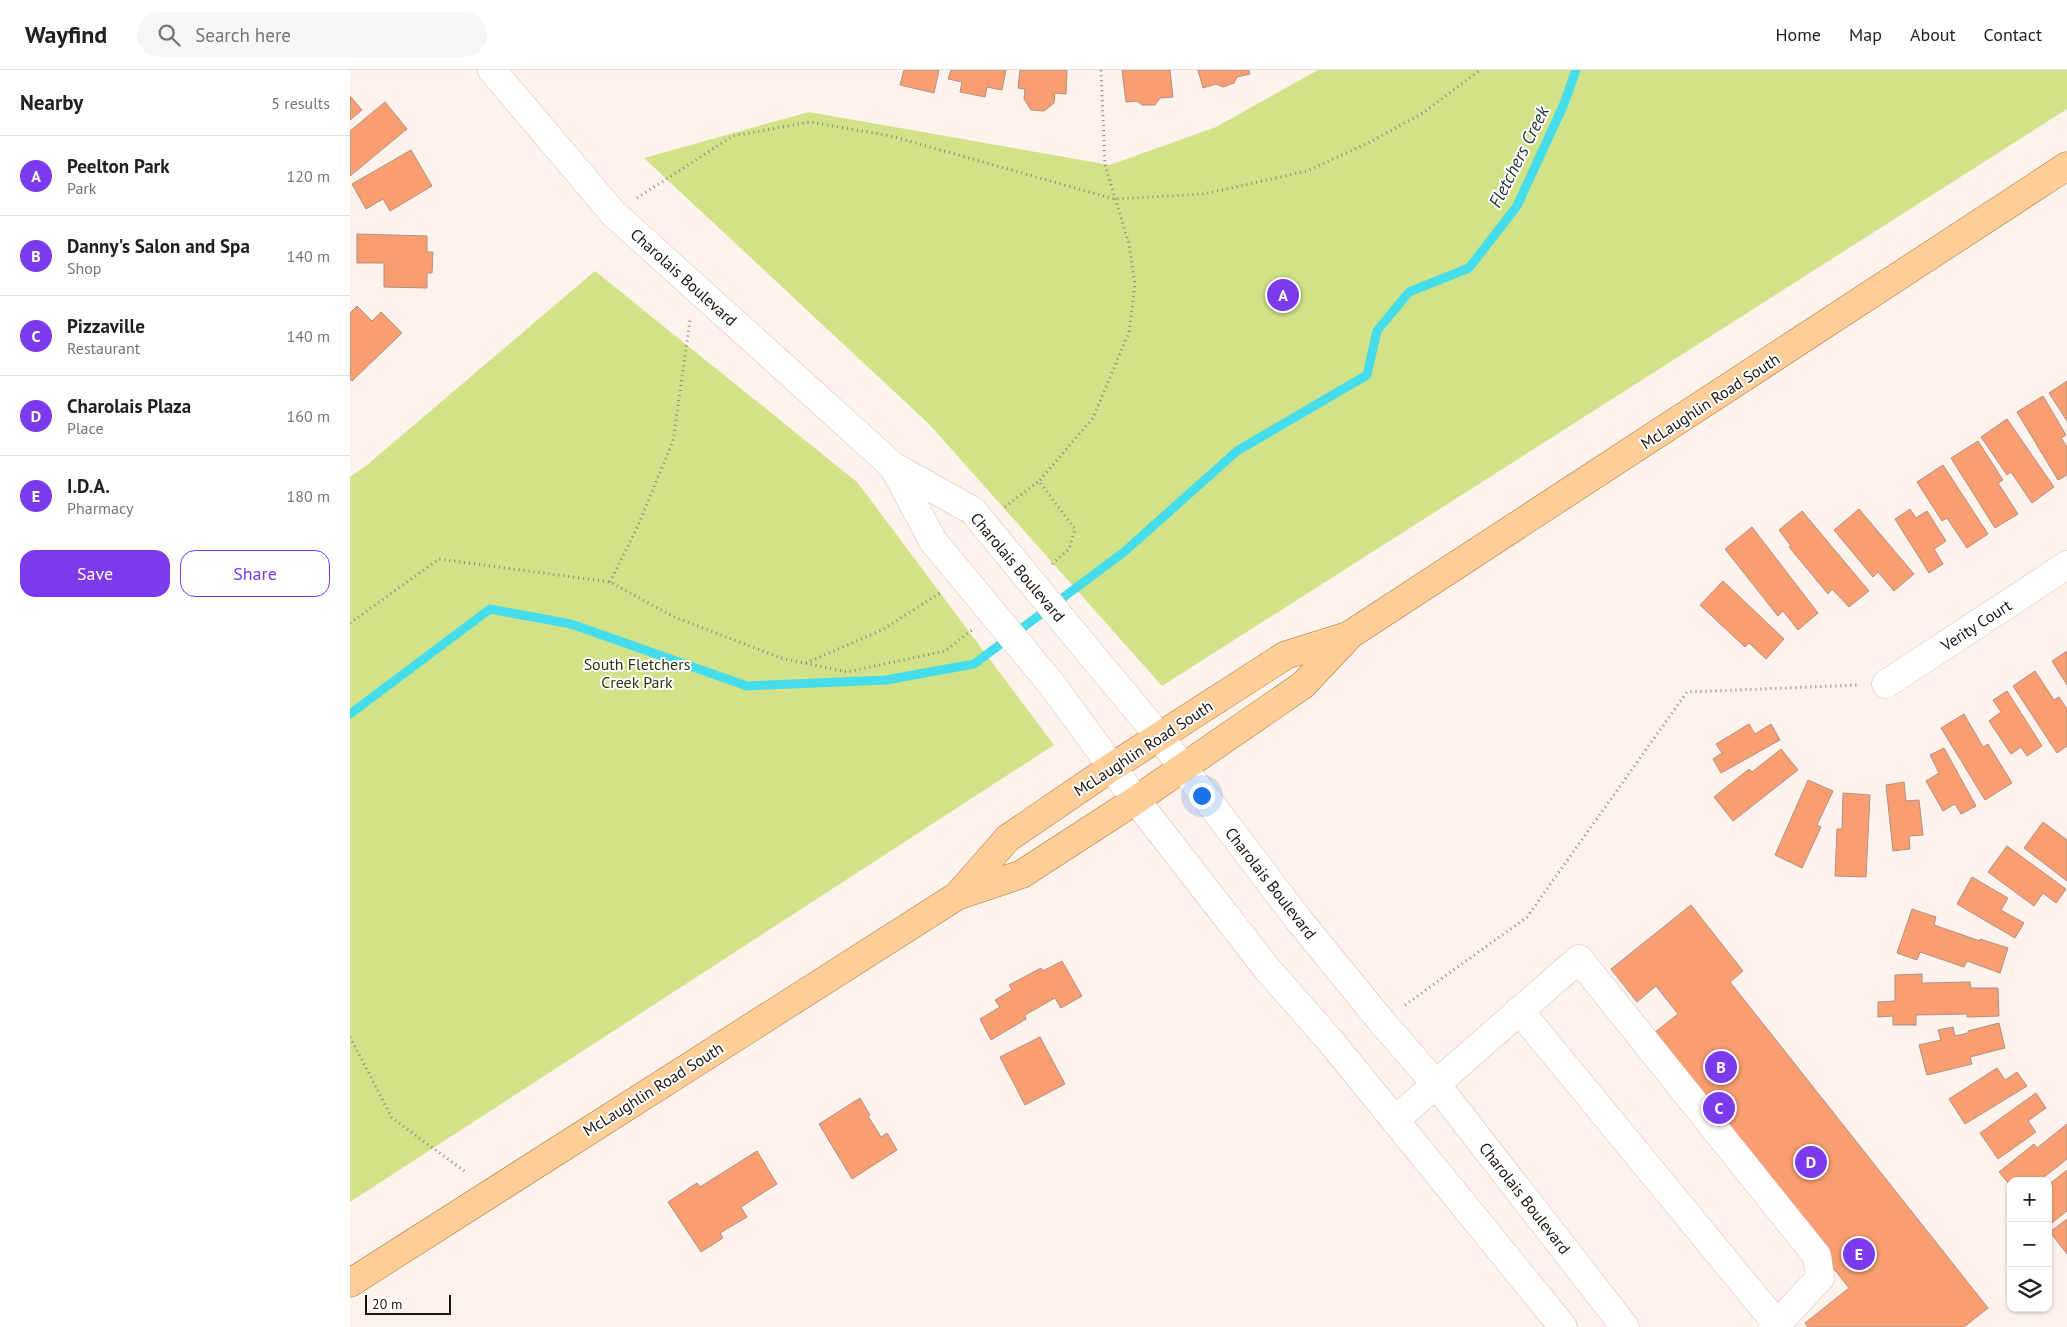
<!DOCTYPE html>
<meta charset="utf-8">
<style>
body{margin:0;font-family:"PT Sans",sans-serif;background:#f6f6f6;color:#202124}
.controls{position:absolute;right:15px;bottom:15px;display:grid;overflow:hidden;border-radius:10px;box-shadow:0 1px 4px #0004}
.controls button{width:45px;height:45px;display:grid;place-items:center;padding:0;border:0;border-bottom:1px solid #e0e0e0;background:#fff;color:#202124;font:25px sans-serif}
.scale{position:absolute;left:15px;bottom:12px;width:86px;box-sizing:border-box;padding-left:5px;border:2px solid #1c130e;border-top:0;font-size:14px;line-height:18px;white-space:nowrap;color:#1c130e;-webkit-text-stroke:4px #fff;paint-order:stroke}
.you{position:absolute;left:851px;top:725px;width:18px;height:18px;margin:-12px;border:4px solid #fff;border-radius:50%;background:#1a73e8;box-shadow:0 0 0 8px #1a73e833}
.badge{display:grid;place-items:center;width:32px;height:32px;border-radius:50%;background:#7c3aed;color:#fff;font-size:16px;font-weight:700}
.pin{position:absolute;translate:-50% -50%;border:2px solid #fff;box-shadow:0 1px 5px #0006}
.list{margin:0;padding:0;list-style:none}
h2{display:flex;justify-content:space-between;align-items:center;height:65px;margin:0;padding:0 20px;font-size:21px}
h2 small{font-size:16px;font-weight:400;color:#757577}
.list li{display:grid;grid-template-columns:32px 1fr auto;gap:15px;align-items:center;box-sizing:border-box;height:80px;padding:0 20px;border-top:1px solid #e0e0e0}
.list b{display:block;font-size:19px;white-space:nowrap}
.list p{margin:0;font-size:16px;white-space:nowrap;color:#757577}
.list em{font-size:16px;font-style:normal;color:#757577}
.actions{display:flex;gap:10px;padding:15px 20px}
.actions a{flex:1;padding:11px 0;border:1px solid #7c3aed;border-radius:15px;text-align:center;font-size:18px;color:#7c3aed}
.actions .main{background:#7c3aed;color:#fff}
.icon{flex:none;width:28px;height:28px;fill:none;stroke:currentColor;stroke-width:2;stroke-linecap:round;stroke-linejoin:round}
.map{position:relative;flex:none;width:1717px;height:1257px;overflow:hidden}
header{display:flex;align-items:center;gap:30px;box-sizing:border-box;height:70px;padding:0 25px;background:#fff;border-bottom:1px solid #e0e0e0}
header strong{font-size:24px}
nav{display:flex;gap:28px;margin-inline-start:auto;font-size:18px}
.search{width:350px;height:45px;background:#f6f6f6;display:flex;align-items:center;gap:12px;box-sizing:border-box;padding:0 18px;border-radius:28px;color:#757577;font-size:19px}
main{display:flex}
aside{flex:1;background:#fff}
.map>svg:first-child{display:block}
</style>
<header>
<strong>Wayfind</strong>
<div class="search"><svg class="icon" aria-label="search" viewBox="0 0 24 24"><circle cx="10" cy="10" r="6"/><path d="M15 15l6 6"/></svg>Search here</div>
<nav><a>Home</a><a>Map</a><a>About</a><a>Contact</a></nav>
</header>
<main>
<aside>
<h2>Nearby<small>5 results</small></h2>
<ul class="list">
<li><span class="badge">A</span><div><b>Peelton Park</b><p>Park</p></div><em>120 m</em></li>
<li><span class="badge">B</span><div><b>Danny's Salon and Spa</b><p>Shop</p></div><em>140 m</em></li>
<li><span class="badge">C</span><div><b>Pizzaville</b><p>Restaurant</p></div><em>140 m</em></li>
<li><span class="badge">D</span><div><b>Charolais Plaza</b><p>Place</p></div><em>160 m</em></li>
<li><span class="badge">E</span><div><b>I.D.A.</b><p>Pharmacy</p></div><em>180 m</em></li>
</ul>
<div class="actions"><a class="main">Save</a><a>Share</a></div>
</aside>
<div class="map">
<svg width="1717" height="1257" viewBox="0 0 1717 1257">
<rect width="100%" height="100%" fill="#fef2ed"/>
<path fill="#d1e288" d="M968,0H1717V39L812,616L579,354L294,88L459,42L760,95L866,57Z
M245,201L508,413L704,675L0,1132V407L17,395Z"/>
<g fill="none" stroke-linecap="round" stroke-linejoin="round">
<path stroke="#45ddeb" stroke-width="9" d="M0,644L140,539L221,554L397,616L536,610L624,594L774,482L887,381L1017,305L1027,261L1059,222L1119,198L1167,136L1214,34L1226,0"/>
</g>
<path fill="#fa9e72" stroke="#ac9185" d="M554,0H589L584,23L550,15Z
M601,0H656L652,20L637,17L635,27L610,22L612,12L598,9Z
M670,0H717L716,24L705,23L704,33L694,41L681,40L674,29L675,19L668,18Z
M772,0H820L823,27L810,28L805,35H792L787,31L776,32Z
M848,0H899L900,4L887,7L884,13L873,17L866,14L853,18Z
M0,26L12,40L0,50Z
M35,32L57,59L0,106V61Z
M61,80L82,116L40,141L33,129L16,139L2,114Z
M7,164L77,166V182H83L82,203H77V218L34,217V193H7Z
M7,236L22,251L31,242L52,263L2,311L0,309V243Z
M1717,311V351L1699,323Z
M1693,326L1716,365L1711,368L1717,377V405L1708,410L1667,342Z
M1657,349L1704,417L1682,433L1661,402L1657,405L1631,367Z
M1628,371L1653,410L1648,413L1668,444L1645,458L1601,388Z
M1593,395L1638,464L1617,478L1597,448L1592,451L1567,412Z
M1509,439L1564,504L1544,521L1528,502L1523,507L1484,460Z
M1560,439L1566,448L1577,441L1596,471L1584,479L1593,494L1579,503L1545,449Z
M1452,441L1519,521L1499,537L1482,519L1478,524L1439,477L1441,476L1429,460Z
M1402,457L1468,543L1448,560L1433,541L1428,546L1375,479Z
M1373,511L1434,569L1416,589L1399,573L1395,577L1350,535Z
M1717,581V615L1702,591Z
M1685,601L1704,630L1709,627L1717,639V676L1707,683L1663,616Z
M1657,621L1692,676L1677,686L1671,677L1661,684L1639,651L1651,642L1643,630Z
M1614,644L1633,677L1638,674L1662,713L1635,730L1591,658Z
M1399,654L1405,664L1421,654L1430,670L1371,703L1363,689L1372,683L1366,674Z
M1594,678L1626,736L1611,744L1605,734L1593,741L1576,711L1589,703L1580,685Z
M1431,679L1448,700L1383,751L1364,727L1399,699L1402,702Z
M1458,710L1483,721L1467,755L1471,757L1452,798L1425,785Z
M1554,712L1556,731L1569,730L1573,765L1559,766L1560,779L1543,781L1536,715Z
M1493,723L1520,725L1516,807L1485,806L1487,759H1492Z
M1693,752L1717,770V811L1674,778Z
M1657,776L1716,819L1706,833L1693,823L1684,836L1638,802Z
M1622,807L1658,828L1651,840L1674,853L1665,868L1607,834Z
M1341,835L1393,901L1380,912L1638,1238L1614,1257H1458L1455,1253L1499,1218L1300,966L1328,944L1306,916L1287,932L1261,899Z
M1562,839L1586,847L1584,855L1630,871V869L1658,878L1650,903L1617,891L1614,897L1570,882L1567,890L1547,883Z
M712,891L732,926L711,938L705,928L675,945L676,949L641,970L630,949L650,937L645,930L662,920L659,915L691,898L693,901Z
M1572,904V913L1620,912L1621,918H1648L1649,946L1617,947V944L1566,945V955H1543V946L1528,947V932L1545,931V905Z
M1649,953L1655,978L1620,987L1622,994L1577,1005L1569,975L1591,970L1588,960L1603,957L1605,966L1618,963V961Z
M690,967L715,1014L675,1035L650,987Z
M1647,998L1655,1010L1667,1002L1677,1016L1615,1054L1599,1029Z
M1686,1023L1696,1038L1678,1051L1686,1062L1648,1089L1630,1063Z
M510,1028L520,1045L518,1046L531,1067L537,1063L547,1080L502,1109L469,1054Z
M1717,1054V1089L1689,1111H1661V1116L1649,1102L1684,1074L1687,1078Z
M407,1081L427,1114L391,1137L397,1147L370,1163L373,1168L351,1182L318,1132L347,1113L350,1117Z
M1717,1100V1141L1698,1156V1115Z
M1717,1149V1184L1700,1162Z"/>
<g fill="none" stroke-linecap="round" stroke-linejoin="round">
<g stroke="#dbbfb2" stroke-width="29">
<path id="minor" d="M142,0L263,143L543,396L623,441
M543,396L583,471
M744,588L809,666L948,849L1032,952L1086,1014L1275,1257
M1536,614L1717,495
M703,616L786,730L918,900L978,968L1213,1257
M1169,940L1427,1254L1423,1257
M1045,1050L1229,889L1467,1186L1470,1208L1427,1254L1429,1257"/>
</g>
<g stroke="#ae783b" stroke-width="29">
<path id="major" d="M607,826L658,768L762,697L936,585L1000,565
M0,1213L607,826L672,804L786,730L953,615L1001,564L1717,96"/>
</g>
<path stroke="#8f847f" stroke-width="3" stroke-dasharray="1 4" stroke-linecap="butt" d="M287,128L383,66L460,52L541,66L764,129L854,124L957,101L1020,72L1073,43L1130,0
M655,437L689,411
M702,494L719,479L725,459L689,411L743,348L779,262L785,215L779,174L755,95L751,0
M260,512L287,458L323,371L340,250
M0,553L89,489L260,512L322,546L431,588L497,602L595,581L622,560
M456,593L532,560L590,523
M1055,935L1177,847L1337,622L1508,615
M0,967L42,1048L117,1103"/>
<use href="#minor" stroke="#fff" stroke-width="28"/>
<use href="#major" stroke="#fece98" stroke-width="28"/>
<g stroke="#dbbfb2" stroke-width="29" stroke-linecap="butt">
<path id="minor-bridge" d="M623,441L744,588
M583,471L703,616"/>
</g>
<use href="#minor-bridge" stroke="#fff" stroke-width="28"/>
</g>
<g text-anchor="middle" stroke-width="4" stroke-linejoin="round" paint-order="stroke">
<g font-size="16" fill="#1c130e" stroke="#fff">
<text transform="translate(334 207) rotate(42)" y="6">Charolais Boulevard</text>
<text transform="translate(1360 331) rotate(-33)" y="6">McLaughlin Road South</text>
<text transform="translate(668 497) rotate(50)" y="6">Charolais Boulevard</text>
<text transform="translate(1626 555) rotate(-33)" y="6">Verity Court</text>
<text transform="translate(793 678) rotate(-33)" y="6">McLaughlin Road South</text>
<text transform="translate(921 813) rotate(52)" y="6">Charolais Boulevard</text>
<text transform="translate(303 1019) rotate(-32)" y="6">McLaughlin Road South</text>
<text transform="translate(1175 1128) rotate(52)" y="6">Charolais Boulevard</text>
</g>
<g font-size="16" fill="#2e340a" stroke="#fff">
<text x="287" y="600">South Fletchers<tspan x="287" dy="18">Creek Park</tspan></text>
</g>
<g font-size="18" font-style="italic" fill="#1a3335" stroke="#fff">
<text transform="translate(1169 87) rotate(-63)" y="6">Fletchers Creek</text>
</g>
</g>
</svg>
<div class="controls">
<button>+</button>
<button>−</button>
<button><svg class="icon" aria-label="layers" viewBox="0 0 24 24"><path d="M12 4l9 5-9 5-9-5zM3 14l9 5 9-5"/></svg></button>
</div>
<div class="scale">20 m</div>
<div class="you"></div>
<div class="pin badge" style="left:933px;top:225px">A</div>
<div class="pin badge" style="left:1371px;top:997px">B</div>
<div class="pin badge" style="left:1369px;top:1038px">C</div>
<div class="pin badge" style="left:1461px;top:1092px">D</div>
<div class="pin badge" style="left:1509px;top:1184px">E</div>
</div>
</main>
